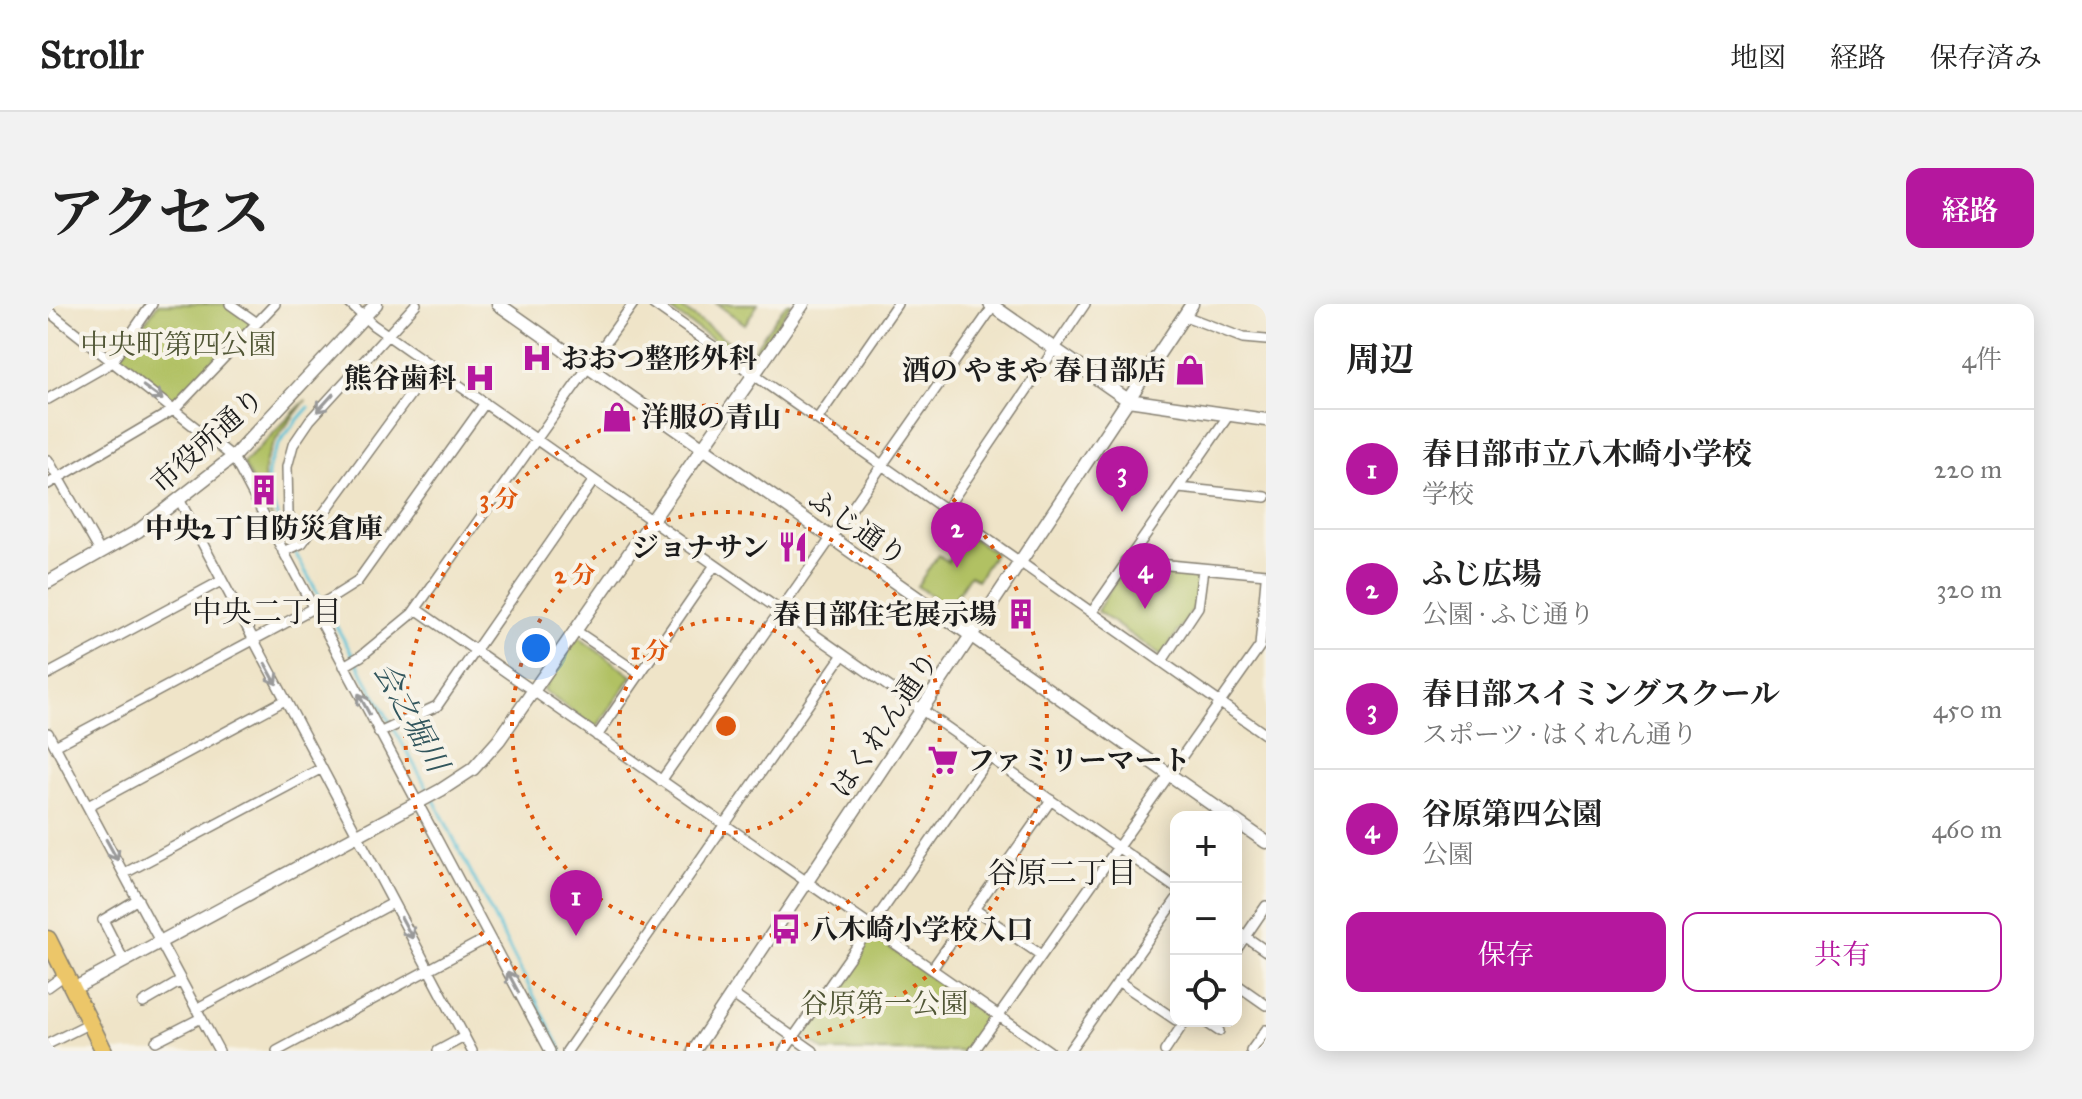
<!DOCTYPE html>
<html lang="ja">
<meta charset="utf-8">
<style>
body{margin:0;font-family:"IM FELL Great Primer","Noto Serif JP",serif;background:#f2f2f2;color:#222}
.controls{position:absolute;right:24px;bottom:24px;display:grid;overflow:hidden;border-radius:16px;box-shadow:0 4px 20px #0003}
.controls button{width:72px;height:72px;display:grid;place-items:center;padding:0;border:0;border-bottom:2px solid #e0e0e0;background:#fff;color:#222;font:40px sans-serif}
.you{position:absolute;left:488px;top:344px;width:28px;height:28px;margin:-20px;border:6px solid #fff;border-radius:50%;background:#1a73e8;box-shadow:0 0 0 12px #1a73e833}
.badge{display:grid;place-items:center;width:52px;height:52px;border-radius:50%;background:#b5179e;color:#fff;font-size:26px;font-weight:700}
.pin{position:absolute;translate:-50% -66px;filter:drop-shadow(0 2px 4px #0008)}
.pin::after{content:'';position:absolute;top:42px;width:28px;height:24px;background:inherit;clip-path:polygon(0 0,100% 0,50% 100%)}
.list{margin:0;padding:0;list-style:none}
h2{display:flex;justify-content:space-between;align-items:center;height:104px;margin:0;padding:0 32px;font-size:34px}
h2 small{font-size:26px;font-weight:400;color:#767676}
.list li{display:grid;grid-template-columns:52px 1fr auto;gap:24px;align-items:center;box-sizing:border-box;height:120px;padding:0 32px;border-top:2px solid #e0e0e0}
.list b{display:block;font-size:30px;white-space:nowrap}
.list p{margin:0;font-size:26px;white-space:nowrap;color:#767676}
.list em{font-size:26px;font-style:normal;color:#767676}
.actions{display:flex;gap:16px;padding:24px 32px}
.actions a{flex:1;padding:18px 0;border:2px solid #b5179e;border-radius:16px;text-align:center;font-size:28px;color:#b5179e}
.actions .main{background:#b5179e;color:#fff}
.icon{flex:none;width:44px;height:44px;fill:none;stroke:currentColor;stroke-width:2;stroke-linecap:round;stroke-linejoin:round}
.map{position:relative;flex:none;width:1218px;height:747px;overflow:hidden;border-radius:16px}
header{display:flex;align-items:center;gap:48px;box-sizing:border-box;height:112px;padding:0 40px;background:#fff;border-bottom:2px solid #e0e0e0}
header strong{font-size:38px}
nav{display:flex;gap:44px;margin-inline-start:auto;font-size:28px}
.intro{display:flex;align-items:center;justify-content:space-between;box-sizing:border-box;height:192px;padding:0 48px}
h1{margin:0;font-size:56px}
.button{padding:20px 36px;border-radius:16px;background:#b5179e;color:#fff;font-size:28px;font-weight:700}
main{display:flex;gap:48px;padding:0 48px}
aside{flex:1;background:#fff;border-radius:16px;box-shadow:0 4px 20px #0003}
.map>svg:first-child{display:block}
</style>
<header>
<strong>Strollr</strong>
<nav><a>地図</a><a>経路</a><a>保存済み</a></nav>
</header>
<div class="intro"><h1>アクセス</h1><a class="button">経路</a></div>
<main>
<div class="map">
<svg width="1218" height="747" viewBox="0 0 1218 747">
<rect width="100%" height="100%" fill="#f7f3e8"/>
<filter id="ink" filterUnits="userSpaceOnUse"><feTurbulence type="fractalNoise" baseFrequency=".0125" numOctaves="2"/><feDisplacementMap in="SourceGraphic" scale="16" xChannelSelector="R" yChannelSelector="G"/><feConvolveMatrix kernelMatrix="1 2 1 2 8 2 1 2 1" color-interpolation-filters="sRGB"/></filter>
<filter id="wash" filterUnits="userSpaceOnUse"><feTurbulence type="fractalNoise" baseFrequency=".006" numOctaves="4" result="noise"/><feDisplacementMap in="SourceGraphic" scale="32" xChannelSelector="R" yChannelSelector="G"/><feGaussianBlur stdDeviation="1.8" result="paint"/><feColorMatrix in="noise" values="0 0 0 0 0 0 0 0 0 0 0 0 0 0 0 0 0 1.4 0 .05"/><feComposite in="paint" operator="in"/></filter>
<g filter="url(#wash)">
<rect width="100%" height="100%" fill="#efe4c8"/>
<path fill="#b1c164" stroke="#666e40" stroke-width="2" d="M110,0H178L206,19L128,99L68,57Z
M618,0H628L701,52L738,0H743L701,61L618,3Z
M669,0H710L697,20Z
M258,96C243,117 216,143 216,169C216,184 221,200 224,215L195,160Z
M918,230L947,249L929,276L922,271L901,303L869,282L890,251L900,258Z
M1078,260L1152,267L1147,303L1113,352L1049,307Z
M530,333L584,372L548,424L495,386Z
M823,630L942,716L919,747H777L756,732Z"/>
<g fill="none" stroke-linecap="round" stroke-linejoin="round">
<path stroke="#5ac1d7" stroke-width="3" d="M243,240C208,173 211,158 261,103
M246,247L381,487
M385,494L514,747"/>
</g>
</g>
<g filter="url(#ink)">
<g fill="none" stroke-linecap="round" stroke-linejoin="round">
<g stroke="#868072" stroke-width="12">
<path id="minor" d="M182,0L209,19
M302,0L325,21L1128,584
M605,0L1218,431
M0,7L185,153L502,747
M1137,12L1195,34L1218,36
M0,95L63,59L104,0
M770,114L849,0
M0,156L53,249
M0,180L127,105L227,0
M1131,184L1218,193
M132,197L424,747
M898,205L1037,0
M254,239L240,210L239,163L245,141L262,116L368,0
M235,248L254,239L383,62
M1077,257L1218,270
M368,305L1001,747
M1044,308L1180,112
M528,327L592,370
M1114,357L1150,303L1155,265
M296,362L313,352L364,310L585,0
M0,370L173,277
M0,429L171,747
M331,429L389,402L546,176
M549,432L667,261
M7,442L282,295L309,278L437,99
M613,477L947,0
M40,502L237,396
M77,569L272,465
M926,605L993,651
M1188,626L1218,647
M1188,646L1218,602
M76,657L55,616L90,595
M884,665L1003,496
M1070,677L1128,716
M1188,680L1218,701
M0,683L18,670
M684,690L765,747
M95,699L133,677
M148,705L345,599
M1156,717L1171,727
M108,737L153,714
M0,740L42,719
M229,747L441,633
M390,747L416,733
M519,747L794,352
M736,747L942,452
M926,747L1212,342L1218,275
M1021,747L1128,596
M1117,747L1137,717
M1203,747L1218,726"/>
</g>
<g stroke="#868072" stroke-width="15">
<path id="tertiary" d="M450,0L1182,513
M942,0L1080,96L1218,116
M0,278L90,227L185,153L328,0
M1188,517L1218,538
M25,685L393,486L425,465L451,436L755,0
M646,747L1144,0"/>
</g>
<g stroke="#868072" stroke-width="19">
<path id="primary" d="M0,635L56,747"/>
</g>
<use href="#minor" stroke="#fff" stroke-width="9"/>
<use href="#tertiary" stroke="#fff" stroke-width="12"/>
<use href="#primary" stroke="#ecc669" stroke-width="16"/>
</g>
<defs><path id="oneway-shaft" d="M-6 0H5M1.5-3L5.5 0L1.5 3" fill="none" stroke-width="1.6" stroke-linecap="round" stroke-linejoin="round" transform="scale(2)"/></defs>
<g stroke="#999">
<use href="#oneway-shaft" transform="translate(105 89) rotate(36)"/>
<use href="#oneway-shaft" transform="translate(277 99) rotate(132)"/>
<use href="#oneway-shaft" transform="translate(223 370) rotate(61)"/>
<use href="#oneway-shaft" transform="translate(316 400) rotate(-118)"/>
<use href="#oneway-shaft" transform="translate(64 546) rotate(61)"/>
<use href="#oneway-shaft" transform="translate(359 624) rotate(62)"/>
<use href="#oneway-shaft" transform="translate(465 678) rotate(-118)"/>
</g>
</g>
<g fill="none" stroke="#de560d" stroke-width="4" stroke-dasharray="4 8">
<circle cx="678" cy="422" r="107"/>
<circle cx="678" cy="422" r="214"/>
<circle cx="678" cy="422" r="321"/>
</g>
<defs>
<g id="hospital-bare" transform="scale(2.4)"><path d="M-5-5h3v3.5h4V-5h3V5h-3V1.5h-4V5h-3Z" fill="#b5179e" stroke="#f7f3e8" stroke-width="2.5" paint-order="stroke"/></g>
<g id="shop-bare" transform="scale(2.4)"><path d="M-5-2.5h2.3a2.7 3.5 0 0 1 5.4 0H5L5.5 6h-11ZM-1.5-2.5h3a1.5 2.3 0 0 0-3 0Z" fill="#b5179e" stroke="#f7f3e8" stroke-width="2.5" paint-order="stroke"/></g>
<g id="building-bare" transform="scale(2.4)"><path d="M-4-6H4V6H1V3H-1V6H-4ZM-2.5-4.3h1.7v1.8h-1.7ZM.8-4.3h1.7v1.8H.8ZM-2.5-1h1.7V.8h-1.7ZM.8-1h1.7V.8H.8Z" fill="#b5179e" stroke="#f7f3e8" stroke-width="2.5" paint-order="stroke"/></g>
<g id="restaurant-bare" transform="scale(2.4)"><path d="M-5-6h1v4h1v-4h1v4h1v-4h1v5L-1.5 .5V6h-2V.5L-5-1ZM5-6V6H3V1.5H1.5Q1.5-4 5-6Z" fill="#b5179e" stroke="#f7f3e8" stroke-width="2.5" paint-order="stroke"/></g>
<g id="supermarket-bare" transform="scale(2.4)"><path d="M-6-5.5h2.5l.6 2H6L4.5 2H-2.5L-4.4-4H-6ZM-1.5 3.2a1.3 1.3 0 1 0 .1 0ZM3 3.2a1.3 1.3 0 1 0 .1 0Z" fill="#b5179e" stroke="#f7f3e8" stroke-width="2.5" paint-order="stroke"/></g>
<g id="bus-bare" transform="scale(2.4)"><path d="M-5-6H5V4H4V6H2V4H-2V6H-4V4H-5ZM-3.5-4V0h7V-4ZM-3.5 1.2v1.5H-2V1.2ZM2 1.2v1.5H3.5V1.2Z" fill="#b5179e" stroke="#f7f3e8" stroke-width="2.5" paint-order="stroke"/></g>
</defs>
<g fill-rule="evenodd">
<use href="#hospital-bare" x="489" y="54"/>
<use href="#shop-bare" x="1142" y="66"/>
<use href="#hospital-bare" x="432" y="74"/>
<use href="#shop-bare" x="569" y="113"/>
<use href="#building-bare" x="216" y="186"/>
<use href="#restaurant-bare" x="745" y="243"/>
<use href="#building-bare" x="973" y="310"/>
<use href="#supermarket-bare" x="895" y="456"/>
<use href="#bus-bare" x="738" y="625"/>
</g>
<g text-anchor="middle" stroke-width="8" stroke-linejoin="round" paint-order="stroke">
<g font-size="28" fill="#505635" stroke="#f7f3e8">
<text x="130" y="50">中央町第四公園</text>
<text x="836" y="709">谷原第一公園</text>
</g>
<g font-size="28" font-weight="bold" fill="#1c1c1c" stroke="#f7f3e8" text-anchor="start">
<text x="513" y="64">おおつ整形外科</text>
<text x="1118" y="76" text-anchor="end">酒の やまや 春日部店</text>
<text x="408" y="84" text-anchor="end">熊谷歯科</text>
<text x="593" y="123">洋服の青山</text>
<text x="216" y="234" text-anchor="middle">中央2丁目防災倉庫</text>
<text x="721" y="253" text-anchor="end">ジョナサン</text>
<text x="949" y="320" text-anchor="end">春日部住宅展示場</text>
<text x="919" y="466">ファミリーマート</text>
<text x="762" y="635">八木崎小学校入口</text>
</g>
<g font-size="28" fill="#1c1c1c" stroke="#f7f3e8">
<text transform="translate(159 136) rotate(-42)" y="10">市役所通り</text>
<text transform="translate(810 223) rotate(35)" y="10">ふじ通り</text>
<text transform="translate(836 420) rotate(-56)" y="10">はくれん通り</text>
</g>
<g font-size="30" fill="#1c1c1c" stroke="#f7f3e8">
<text x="219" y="318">中央二丁目</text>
<text x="1014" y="579">谷原二丁目</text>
</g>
<g font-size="30" font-style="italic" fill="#32565d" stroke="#f7f3e8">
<text transform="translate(363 413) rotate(61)" y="10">会之堀川</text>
</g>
</g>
<circle cx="678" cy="422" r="12" fill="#de560d" stroke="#f7f3e8" stroke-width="4"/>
<g font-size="24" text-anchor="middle" font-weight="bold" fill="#de560d" stroke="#f7f3e8" stroke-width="8" stroke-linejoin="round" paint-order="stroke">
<text x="451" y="203">3 分</text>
<text x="527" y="279">2 分</text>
<text x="602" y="355">1 分</text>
</g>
</svg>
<div class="controls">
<button>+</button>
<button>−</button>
<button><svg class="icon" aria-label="locate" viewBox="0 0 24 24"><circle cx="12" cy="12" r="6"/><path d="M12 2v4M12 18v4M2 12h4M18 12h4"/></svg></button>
</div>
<div class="you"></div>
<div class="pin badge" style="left:528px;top:632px">1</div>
<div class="pin badge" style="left:909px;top:264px">2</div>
<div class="pin badge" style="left:1074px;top:208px">3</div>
<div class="pin badge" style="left:1097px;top:305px">4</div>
</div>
<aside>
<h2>周辺<small>4件</small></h2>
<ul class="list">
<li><span class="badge">1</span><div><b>春日部市立八木崎小学校</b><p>学校</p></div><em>220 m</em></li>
<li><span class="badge">2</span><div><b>ふじ広場</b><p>公園 · ふじ通り</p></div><em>320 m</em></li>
<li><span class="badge">3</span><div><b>春日部スイミングスクール</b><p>スポーツ · はくれん通り</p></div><em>450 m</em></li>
<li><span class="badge">4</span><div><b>谷原第四公園</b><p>公園</p></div><em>460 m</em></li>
</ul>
<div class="actions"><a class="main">保存</a><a>共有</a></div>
</aside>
</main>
